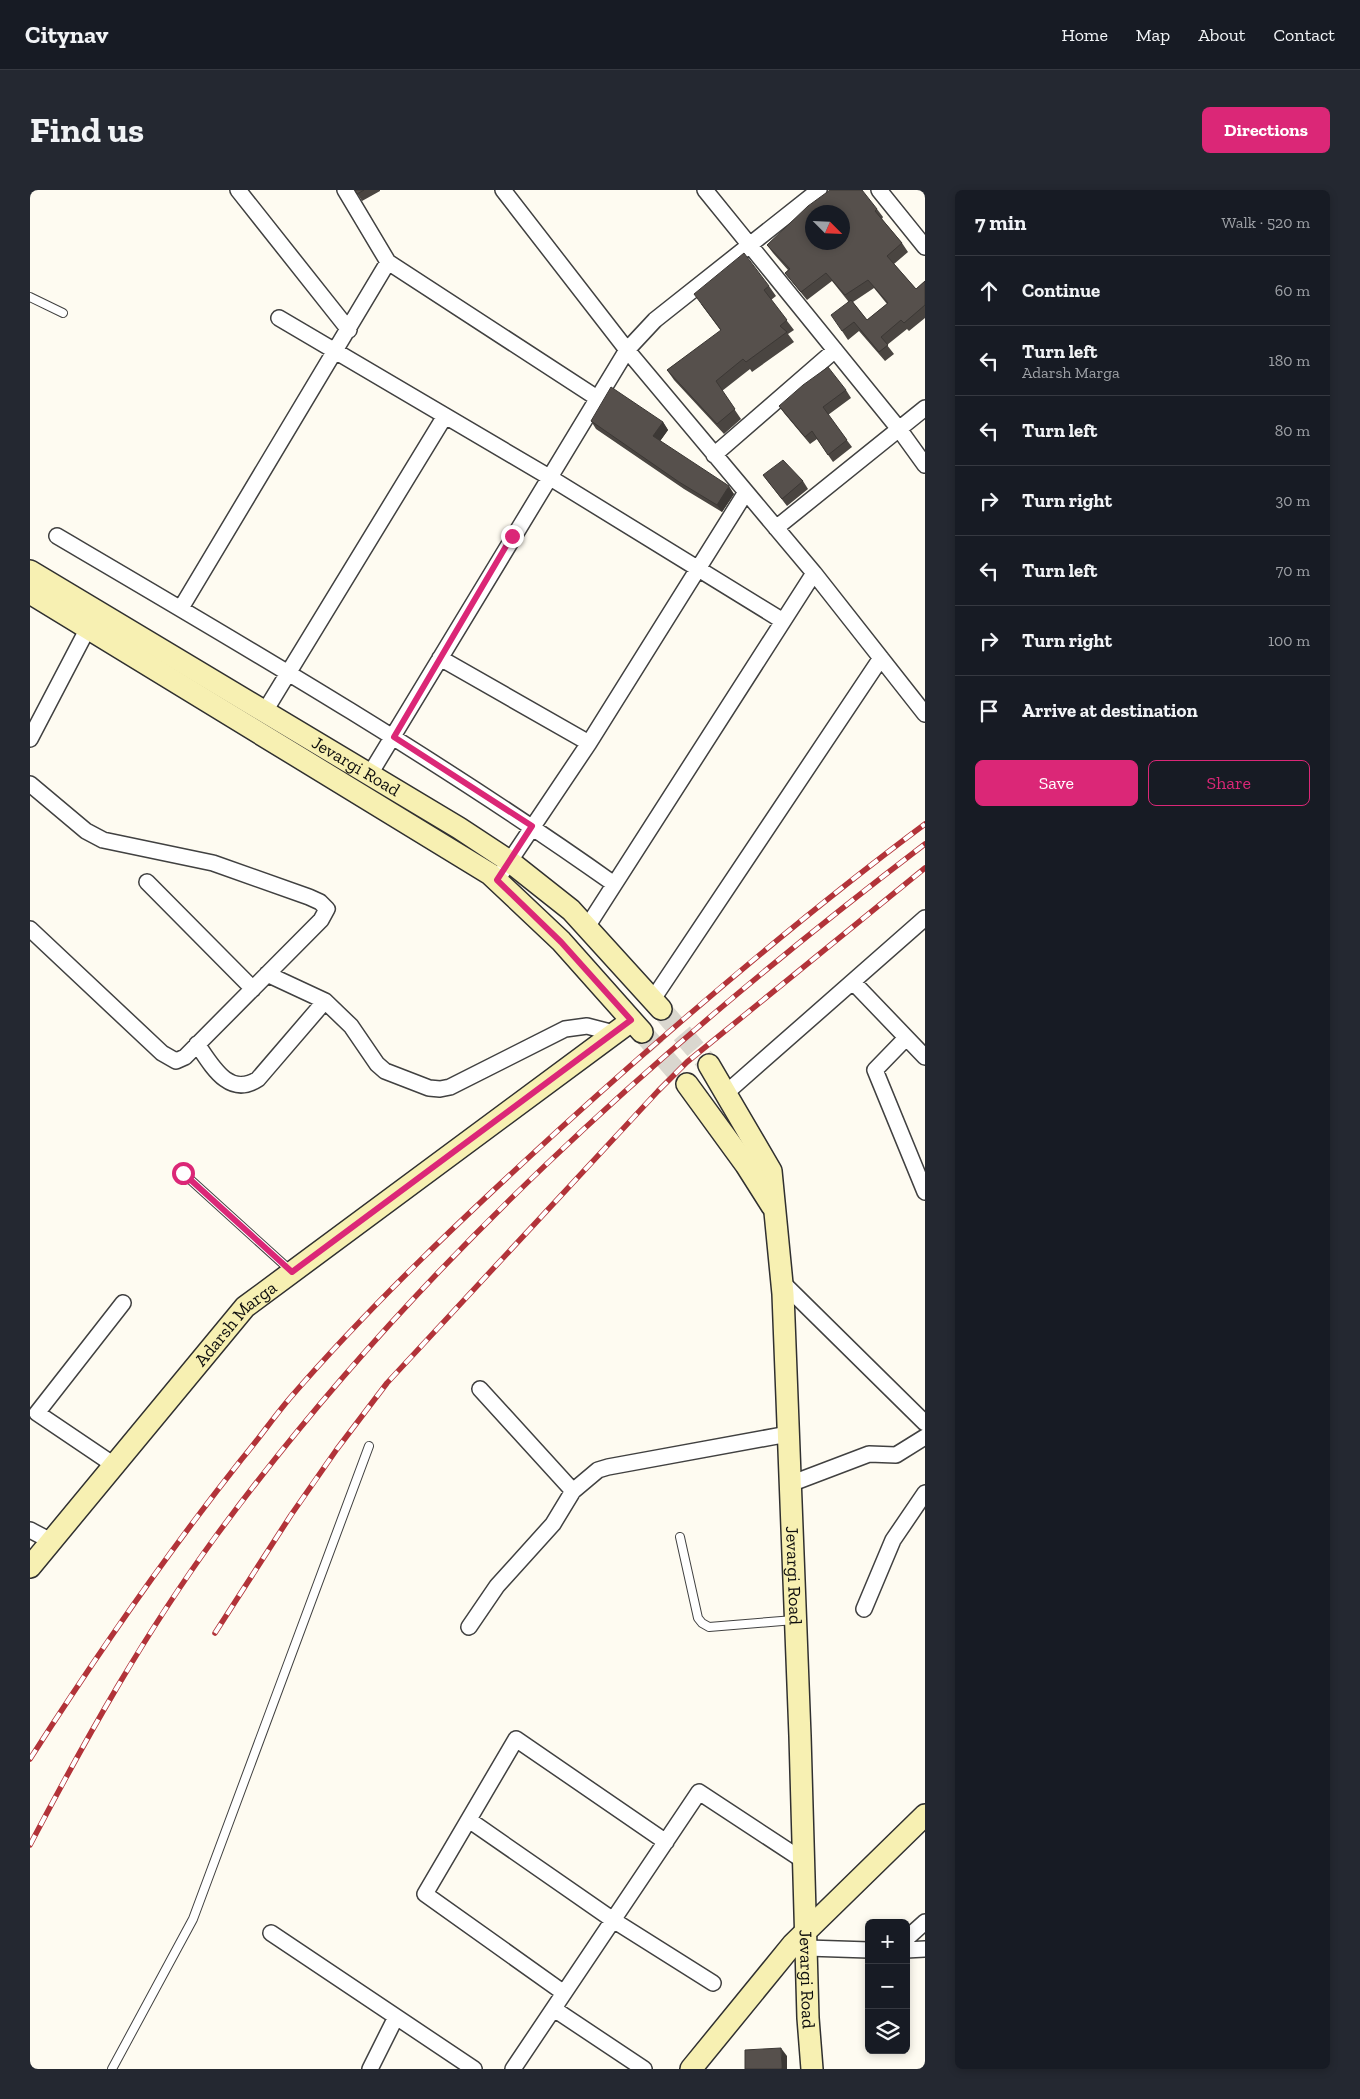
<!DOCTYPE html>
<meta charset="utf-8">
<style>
body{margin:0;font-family:"Zilla Slab",serif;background:#242831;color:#f1f3f6}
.controls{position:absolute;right:15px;bottom:15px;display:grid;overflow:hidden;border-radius:8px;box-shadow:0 2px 8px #0003}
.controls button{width:45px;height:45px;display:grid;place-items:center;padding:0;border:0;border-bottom:1px solid #363941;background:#171b24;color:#f1f3f6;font:25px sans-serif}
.compass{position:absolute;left:775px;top:15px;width:45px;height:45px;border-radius:50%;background:#171b24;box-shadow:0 2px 8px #0003;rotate:114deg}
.stop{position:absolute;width:15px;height:15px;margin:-11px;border:4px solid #db2777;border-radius:50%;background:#fff}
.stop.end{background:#db2777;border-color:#fff;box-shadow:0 1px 5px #0008}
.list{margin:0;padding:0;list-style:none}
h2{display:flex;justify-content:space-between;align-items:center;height:65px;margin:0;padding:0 20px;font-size:21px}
h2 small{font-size:16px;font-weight:400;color:#9ea1a6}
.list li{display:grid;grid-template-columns:32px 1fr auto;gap:15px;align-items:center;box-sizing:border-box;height:70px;padding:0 20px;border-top:1px solid #363941}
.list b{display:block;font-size:19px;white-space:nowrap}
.list p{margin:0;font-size:16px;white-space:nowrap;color:#9ea1a6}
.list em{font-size:16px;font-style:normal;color:#9ea1a6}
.actions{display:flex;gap:10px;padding:15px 20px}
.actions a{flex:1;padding:11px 0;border:1px solid #db2777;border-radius:8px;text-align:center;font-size:18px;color:#db2777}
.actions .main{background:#db2777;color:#fff}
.icon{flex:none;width:28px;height:28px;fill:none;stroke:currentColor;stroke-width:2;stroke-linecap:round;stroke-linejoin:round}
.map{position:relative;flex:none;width:895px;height:1879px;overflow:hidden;border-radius:8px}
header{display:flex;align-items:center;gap:30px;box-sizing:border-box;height:70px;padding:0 25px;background:#171b24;border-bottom:1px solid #363941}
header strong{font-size:24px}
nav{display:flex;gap:28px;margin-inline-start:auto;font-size:18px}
.intro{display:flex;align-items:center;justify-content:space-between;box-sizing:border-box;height:120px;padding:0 30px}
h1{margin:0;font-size:35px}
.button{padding:12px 22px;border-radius:8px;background:#db2777;color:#fff;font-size:18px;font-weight:700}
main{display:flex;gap:30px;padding:0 30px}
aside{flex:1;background:#171b24;border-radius:8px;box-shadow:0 2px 8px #0003}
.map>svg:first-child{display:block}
</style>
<header>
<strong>Citynav</strong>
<nav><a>Home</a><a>Map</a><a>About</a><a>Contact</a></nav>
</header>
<div class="intro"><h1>Find us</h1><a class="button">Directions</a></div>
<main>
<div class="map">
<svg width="895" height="1879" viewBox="0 0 895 1879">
<rect width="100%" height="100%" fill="#fefbf1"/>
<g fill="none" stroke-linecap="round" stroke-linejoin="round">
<path stroke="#dad7cf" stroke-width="21" stroke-dasharray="21 11" stroke-linecap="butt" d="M631,819L679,875
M612,842L657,894"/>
<g stroke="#414141" stroke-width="10">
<path id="lane" d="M0,107L33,123
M153,983L261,1081
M650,1347L668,1428L672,1433L679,1437L764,1430
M82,1879L163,1729L339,1256"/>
</g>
<g stroke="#414141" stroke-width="18">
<path id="street" d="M208,0L319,140
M315,0L358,72
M473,0L597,160L784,383L895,524
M675,0L869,239L895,275
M849,0L895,57
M249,128L519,287L753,431
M684,265L805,160
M746,338L895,218
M27,346C216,457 405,567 584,694
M151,418L358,72L567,208
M410,468L559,553
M235,521L415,226
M0,549L58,438
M340,584L597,160L625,130L789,0
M0,594L56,641L73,650L183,673L279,707L290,712L297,719L291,730L155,867L146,871L132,863L0,739
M467,690L559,553L716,302
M117,692L223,799
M557,737L784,383
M237,784L295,811L321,836L347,874L355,881L399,898L410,899L420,897L535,839L557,836L584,843
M823,792L895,867
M623,809L851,468
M876,848L845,880L895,1002
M167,854C182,876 199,908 228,889L295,811
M696,903L895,728
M752,1092L895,1233
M450,1199L543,1301L568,1280L578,1277L758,1244
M84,1275L7,1223L93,1113
M760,1294L839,1264L866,1265L895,1247
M0,1340L21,1351
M834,1419L863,1350L895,1303
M439,1437L467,1396L523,1334L543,1301
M439,1630L583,1730L683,1793
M241,1743L444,1879
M876,1749L895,1732
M777,1758L839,1760
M876,1760L895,1759
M534,1803L395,1704L486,1549L636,1652
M524,1819L614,1879
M340,1879L366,1827
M483,1879L669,1602L774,1671"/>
</g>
<g stroke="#303030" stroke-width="24">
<g id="secondary">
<path id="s1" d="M0,381L429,638L479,671L541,720L631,819"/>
<path d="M0,403L460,684L531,751L612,842"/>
<path id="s2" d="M679,875L741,981L753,1104L770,1546L778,1828L782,1879"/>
<path d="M657,894L716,975L742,1016"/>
<path id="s3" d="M0,1377L215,1117L601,831"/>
<path d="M661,1879L763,1754L895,1625"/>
</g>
</g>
<use href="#lane" stroke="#fff" stroke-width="8"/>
<use href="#street" stroke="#fff" stroke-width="15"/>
<use href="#secondary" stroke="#f7f0b2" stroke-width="21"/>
<g stroke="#b23339" stroke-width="5.5">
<path id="rail" d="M185,1443L261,1325L307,1259L357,1193L628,901L657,872L895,678
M0,1569C66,1466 135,1366 211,1270C228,1250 243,1228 260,1208C344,1111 439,1022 533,936C649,831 769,728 895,634
M0,1655C56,1548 115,1443 186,1346C382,1079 633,854 895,654"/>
</g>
<use href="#rail" stroke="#fff" stroke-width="4" stroke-dasharray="11" stroke-linecap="butt"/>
</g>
<path fill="#4a4541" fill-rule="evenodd" d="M325,0H350V1L332,11Z
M847,19L853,27L852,29L872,53L878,62L864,74L886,99L895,91V128L879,141L877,139L857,155L864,164L855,171L829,141L818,150L812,141L818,111L802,91L777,110L755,83L758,80L743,63L737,55ZM844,98L857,114L837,130L823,112Z
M739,96L746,106L741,110L764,140L758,144L764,152L722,182L720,179L692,201L711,229L694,244L644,190L637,180L691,141L671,114Z
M816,200L821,208L798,225L822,257L803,272L787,249L780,254L754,223L749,216Z
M561,231L633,232L638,240L630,251L704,304L692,322L654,299L566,239Z
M733,285L773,291L778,299L757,316Z"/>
<path fill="#3c3835" d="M633,232L638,240L628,254L623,246Z
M699,296L704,304L692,322L687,315Z
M751,1858L757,1866V1879H752Z"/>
<path fill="#56504c" stroke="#3c3835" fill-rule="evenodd" d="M325,0H334L327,4Z
M800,0H832L847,19L845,21L872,53L857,66L886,99L895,91V115L874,133L871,130L851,147L858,155L849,162L824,132L812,141L801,125L821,110L837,130L858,113L838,90L815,105L796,83L771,102L755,83L760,79L737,55L778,16ZM782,22H812V52H782Z
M714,63L739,96L734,100L757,130L750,136L757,142L716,172L713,169L686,191L705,219L687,234L637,180L691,140L664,104Z
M798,177L816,200L793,217L817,250L798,265L782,241L775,247L749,216L773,195Z
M581,197L633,232L623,246L699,296L687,315L649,292L561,231Z
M753,270L773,291L752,309L733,285Z
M751,1858L752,1879H715V1860Z"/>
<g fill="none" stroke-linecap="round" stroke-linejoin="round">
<path stroke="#db2777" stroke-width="6" d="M153,983L262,1082L601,830L531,752L467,690L502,636L364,547L482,346"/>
</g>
<g text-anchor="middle" stroke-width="5" stroke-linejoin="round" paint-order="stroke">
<g font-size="18" fill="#0e0e0e" stroke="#fff">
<text dy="6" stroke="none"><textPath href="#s1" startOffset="380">Jevargi Road</textPath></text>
<text dy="6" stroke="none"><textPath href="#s3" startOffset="319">Adarsh Marga</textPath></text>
<text dy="6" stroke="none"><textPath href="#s2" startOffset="528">Jevargi Road</textPath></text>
<text dy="6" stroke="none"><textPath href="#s2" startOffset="932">Jevargi Road</textPath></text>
</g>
</g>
</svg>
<div class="controls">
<button>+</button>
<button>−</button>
<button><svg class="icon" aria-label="layers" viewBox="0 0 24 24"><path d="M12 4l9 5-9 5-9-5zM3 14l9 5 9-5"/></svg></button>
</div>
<svg class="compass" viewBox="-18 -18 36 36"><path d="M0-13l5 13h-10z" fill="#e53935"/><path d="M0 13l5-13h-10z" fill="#9ea1a6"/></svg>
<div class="stop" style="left:153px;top:983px"></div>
<div class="stop end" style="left:482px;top:346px"></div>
</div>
<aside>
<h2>7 min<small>Walk · 520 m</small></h2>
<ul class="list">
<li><svg class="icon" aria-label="ahead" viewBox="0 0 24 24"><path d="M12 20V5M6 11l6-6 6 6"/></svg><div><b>Continue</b></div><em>60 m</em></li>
<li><svg class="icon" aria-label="left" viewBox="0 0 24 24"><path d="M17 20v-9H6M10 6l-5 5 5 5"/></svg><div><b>Turn left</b><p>Adarsh Marga</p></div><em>180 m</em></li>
<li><svg class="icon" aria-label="left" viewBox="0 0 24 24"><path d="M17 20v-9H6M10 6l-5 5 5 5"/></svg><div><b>Turn left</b></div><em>80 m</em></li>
<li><svg class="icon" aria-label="right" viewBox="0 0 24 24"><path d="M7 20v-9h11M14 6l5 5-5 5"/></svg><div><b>Turn right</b></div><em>30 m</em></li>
<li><svg class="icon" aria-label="left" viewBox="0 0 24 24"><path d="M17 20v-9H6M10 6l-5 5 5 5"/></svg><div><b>Turn left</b></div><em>70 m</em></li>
<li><svg class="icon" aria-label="right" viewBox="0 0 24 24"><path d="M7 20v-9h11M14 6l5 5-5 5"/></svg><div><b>Turn right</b></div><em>100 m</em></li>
<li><svg class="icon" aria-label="arrive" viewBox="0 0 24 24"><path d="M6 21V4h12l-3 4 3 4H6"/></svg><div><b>Arrive at destination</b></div></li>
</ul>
<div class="actions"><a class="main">Save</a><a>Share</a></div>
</aside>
</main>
